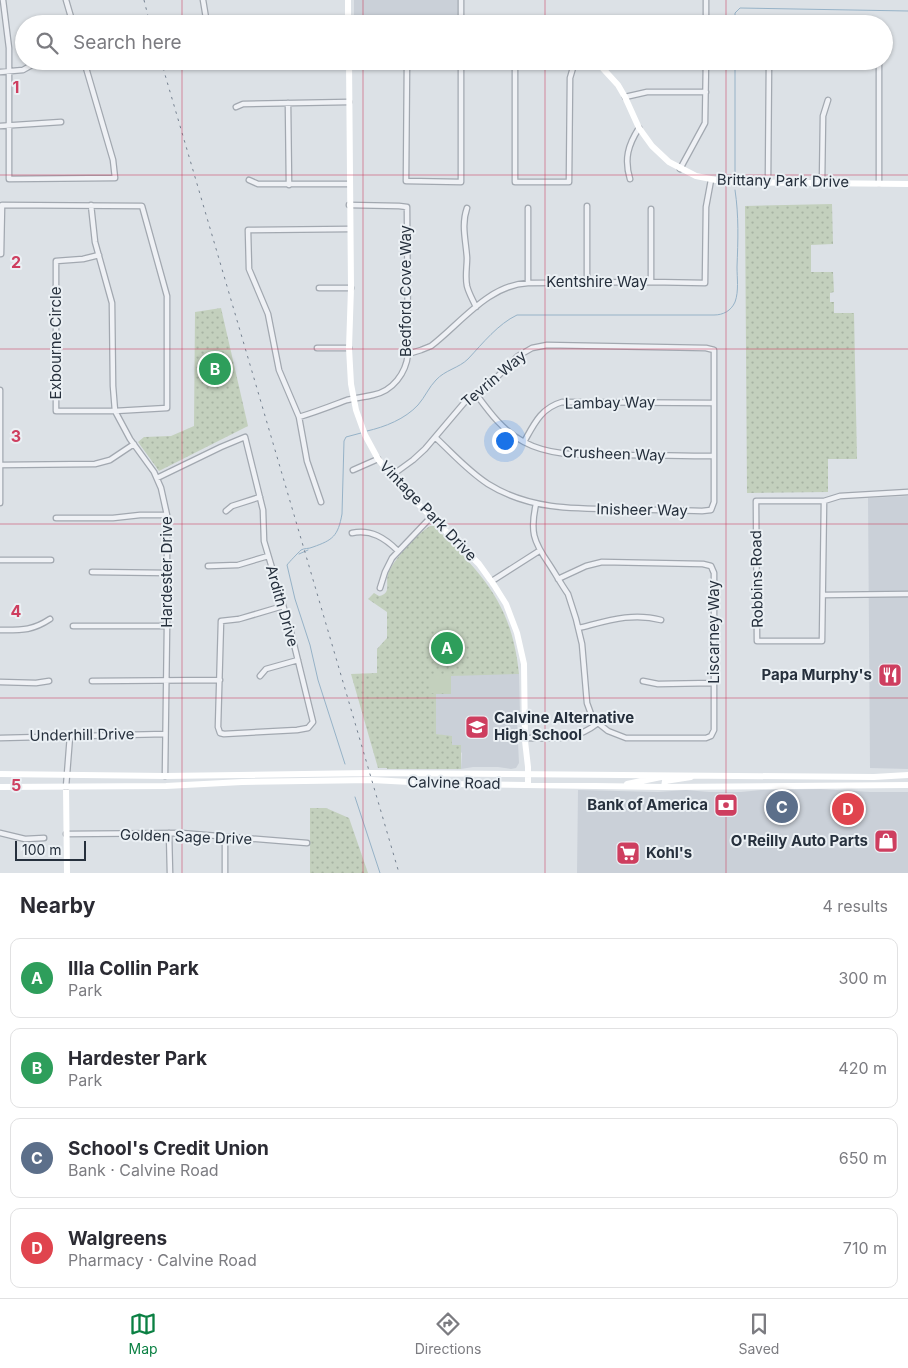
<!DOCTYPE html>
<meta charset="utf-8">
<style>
body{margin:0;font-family:Inter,sans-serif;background:#f7f7f7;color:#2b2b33}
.scale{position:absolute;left:15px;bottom:12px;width:71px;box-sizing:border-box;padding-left:5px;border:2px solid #26303d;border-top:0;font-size:14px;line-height:18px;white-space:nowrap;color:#26303d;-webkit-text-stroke:4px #ebf0f4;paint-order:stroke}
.you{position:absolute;left:504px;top:440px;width:18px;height:18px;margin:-12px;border:4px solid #fff;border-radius:50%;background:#1a73e8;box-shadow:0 0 0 8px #1a73e833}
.badge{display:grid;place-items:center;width:32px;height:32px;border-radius:50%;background:#0b8043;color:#fff;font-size:16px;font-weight:700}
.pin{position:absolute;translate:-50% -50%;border:2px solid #fff;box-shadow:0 1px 5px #0006}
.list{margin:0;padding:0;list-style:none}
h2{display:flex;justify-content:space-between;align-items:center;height:65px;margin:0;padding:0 20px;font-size:21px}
h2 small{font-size:16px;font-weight:400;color:#7c7c81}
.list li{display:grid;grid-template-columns:32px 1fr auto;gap:15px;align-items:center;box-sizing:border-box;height:80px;margin:0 10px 10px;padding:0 10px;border:1px solid #e1e1e2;border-radius:10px}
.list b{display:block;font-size:19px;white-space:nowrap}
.list p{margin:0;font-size:16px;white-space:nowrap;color:#7c7c81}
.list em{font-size:16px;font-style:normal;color:#7c7c81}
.icon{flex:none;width:28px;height:28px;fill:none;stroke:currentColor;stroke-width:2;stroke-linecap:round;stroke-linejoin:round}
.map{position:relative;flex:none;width:908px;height:873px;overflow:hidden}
.search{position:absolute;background:#fff;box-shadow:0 1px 4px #0004;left:15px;right:15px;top:15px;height:55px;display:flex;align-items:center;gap:12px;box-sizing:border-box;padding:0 18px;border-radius:28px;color:#7c7c81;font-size:19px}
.sheet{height:425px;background:#fff}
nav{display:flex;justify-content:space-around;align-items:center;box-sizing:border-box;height:70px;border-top:1px solid #e1e1e2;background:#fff;font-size:14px;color:#7c7c81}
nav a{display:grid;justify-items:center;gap:2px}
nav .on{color:#0b8043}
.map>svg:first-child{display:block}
</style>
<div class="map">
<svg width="908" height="873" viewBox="0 0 908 873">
<defs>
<pattern id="green-dots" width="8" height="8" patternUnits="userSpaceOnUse" patternTransform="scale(1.25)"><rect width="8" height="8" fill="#c3d0bd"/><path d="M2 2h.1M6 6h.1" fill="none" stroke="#a7b3a3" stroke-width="1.8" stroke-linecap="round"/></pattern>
</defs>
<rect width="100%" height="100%" fill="#dce1e6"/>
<path fill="#cad0d8" d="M354,0H458V24H354Z
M908,496V769L870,768L868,498Z
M471,674H519L520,716L517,722L519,763L516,768L511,769L498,767H473L461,769L462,753L452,745V737L436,734V694H451V676Z
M820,789L870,792H908V873H577L578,790L658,792L686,790L709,792H741L761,790Z"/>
<path fill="url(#green-dots)" d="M832,204L833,244L811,245V272H833L834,292L830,293V302H834V313H854L857,459H828V492L747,493L745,206Z
M221,308L248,426L159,471L138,442L144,437L171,436L194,426L195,312Z
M430,526H434C482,574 512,603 519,674L451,676V694H436V734L452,736V745H461V769H387V768H378L351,674L377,673V649L387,638V612L368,599L374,593L379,596C392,594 385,583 388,574C393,560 417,534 430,526Z
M310,808H326L349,818L368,873H310Z"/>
<path fill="#c3d0bd" d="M430,676H439V693H430Z
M441,676H450V693H441Z"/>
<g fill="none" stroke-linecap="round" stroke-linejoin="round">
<path stroke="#96b2c7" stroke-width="1" d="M735,24V13L740,8L908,11
M735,172V61
M367,431C385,427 405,419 418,405C425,397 429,387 436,380C445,370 459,368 468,359C483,343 498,324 517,315H714C723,315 731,311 735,302C739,291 737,278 737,267C738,241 739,216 735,190
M299,554L308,550
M345,764L318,680L310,645L295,599L287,565C290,561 298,553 301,550C304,548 309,549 313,547C333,540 338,536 342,514L344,441L346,437L361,433
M355,797L380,873"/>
<g stroke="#a2a8b0" stroke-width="7">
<path id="street" d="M3,0L9,48V179L115,178L113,160L84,61
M66,0L73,24
M203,0L207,24
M706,0V24
M461,24V0
M407,61L406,181L461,182V61
M515,61V182H569L570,78L575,61
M0,72L23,70L39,61
M625,97L647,92H706
M288,103L289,185
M236,107L243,104L349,102
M0,126L61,122
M680,169L705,123L706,61
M630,179C624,159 628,145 639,128
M249,180L258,184H349
M768,182L769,61
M822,183L823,116L828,100
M879,183V61
M91,205L95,242L112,303L113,386L115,411L130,439L154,472L161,488L167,515V626L165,776
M587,206V283
M467,208C461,225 466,241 467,258C467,267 465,277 467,286C469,294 473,300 476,307
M651,209V282
M0,254H1L2,205L142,206L167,296V408L115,411H56V261L83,259L99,255
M528,283V208
M319,288H351
M317,348H349
M408,354L421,350L431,346C461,323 488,285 528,283L651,282L705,283L706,207L711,180
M0,390V503
M476,394C490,413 503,431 524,442C554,458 589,454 622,455C652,455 683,456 713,456
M299,417C316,412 331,406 347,400C355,398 365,397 373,395C393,391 406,373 408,354L407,207L399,206L349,205
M524,442C534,424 541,408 562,402L714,403
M0,465L95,464L110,460L134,444
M353,470L378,459
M391,476L413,460L425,449L464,403L490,384L518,356L532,348L547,345L706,348L714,350V502L711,510L702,511C674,510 646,510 618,509C572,509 528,509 488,484C468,471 453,454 436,438
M157,478L221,447L245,437L263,510L264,541L291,632L313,722L308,728L297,730L224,734L220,733L218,727L221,621L239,619L283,606
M824,501L822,641H757L756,501H824L840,496L908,492
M321,502L307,461L299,417L279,370L268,314L249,269L248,230L349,229
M536,504C530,531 533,541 549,564C555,573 561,584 568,594L576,619L582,644L587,703L591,714L598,723L608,731L626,738H706L711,736L714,730V573L711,566L703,564L602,562L586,566L558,579
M226,511L232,506L260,497
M56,518H113L140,515H167
M352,533C371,529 385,538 398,551
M0,560H51
M208,566L238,565L268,556
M92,572L168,573
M492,581L539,551
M380,588L385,572L392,558L431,517
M823,595L908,594
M73,626H167
M579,628C607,621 632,612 661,620
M0,630C21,630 32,631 50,619
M260,676L266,669L298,660
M92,681L220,680
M643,681L658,684L713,683
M0,682L36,683L49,681
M0,738L165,734
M525,738C554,738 574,742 598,723
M66,787L70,736
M0,833L25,839L44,838
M169,833L170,873
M66,834L181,833L307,843
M225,837V873"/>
</g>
<use href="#street" stroke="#eff1f5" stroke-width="4.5"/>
<path stroke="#fff" stroke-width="6" d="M348,24V0
M349,61L351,288L349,348L351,384L356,410L365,435L378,459L401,487L479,564L494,585L506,604L517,633L524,664L525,741L528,767V784
M596,61L618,85L625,97L639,128L652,146L669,162L696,176L726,182L908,184
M0,774L165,776L369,773L874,777L908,775
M627,784L661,777
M0,787L166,786L242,782L372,780L448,784L664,787L908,785
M66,787L67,873
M664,787L665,781L691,777"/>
<path stroke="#758190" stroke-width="1" stroke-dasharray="2.5 5" stroke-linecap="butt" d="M144,0L150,24
M161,61L399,873"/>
</g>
<path fill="none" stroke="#ce3e5f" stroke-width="1" stroke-opacity="0.55" d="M182,0V24M363,0V24M545,0V24M726,0V24M182,61V873M363,61V873M545,61V873M726,61V873M0,175H908M0,349H908M0,524H908M0,698H908"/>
<defs>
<g id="restaurant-square" transform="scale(1.25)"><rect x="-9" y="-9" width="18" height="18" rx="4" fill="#ce3e5f" stroke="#ebf0f4"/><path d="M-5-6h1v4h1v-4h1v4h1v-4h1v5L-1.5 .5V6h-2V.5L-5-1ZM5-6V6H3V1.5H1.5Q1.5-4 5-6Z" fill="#fff"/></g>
<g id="school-square" transform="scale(1.25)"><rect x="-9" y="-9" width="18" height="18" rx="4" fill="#ce3e5f" stroke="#ebf0f4"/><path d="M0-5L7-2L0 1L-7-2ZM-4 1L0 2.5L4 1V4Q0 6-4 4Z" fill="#fff"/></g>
<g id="bank-square" transform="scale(1.25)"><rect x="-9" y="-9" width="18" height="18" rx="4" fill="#ce3e5f" stroke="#ebf0f4"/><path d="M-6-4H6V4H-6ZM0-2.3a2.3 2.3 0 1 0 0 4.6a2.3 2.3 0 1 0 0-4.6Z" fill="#fff"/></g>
<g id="shop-square" transform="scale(1.25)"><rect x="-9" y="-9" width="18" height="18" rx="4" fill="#ce3e5f" stroke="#ebf0f4"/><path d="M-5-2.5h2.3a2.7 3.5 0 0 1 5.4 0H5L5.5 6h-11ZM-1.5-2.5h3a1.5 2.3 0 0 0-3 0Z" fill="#fff"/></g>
<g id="supermarket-square" transform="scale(1.25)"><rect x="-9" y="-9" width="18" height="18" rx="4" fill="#ce3e5f" stroke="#ebf0f4"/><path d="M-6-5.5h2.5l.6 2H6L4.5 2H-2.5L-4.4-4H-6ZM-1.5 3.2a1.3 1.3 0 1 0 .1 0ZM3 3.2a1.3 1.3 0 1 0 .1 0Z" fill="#fff"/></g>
</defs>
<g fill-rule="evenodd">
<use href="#restaurant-square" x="890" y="675"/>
<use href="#school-square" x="477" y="727"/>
<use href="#bank-square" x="726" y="805"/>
<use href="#shop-square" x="886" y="841"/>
<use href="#supermarket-square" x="628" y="853"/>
</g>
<g text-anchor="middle" stroke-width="4" stroke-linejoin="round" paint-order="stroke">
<g font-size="15" fill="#26303d" stroke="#ebf0f4">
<text transform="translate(783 181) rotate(1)" y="5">Brittany Park Drive</text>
<text x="597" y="287">Kentshire Way</text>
<text transform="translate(406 291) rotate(-90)" y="5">Bedford Cove Way</text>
<text transform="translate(56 343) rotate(-90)" y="5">Exbourne Circle</text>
<text transform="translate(494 379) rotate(-40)" y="5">Tevrin Way</text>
<text transform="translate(610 403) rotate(-1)" y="5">Lambay Way</text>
<text transform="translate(614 454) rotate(2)" y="5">Crusheen Way</text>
<text transform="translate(642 510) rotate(1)" y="5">Inisheer Way</text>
<text transform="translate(428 511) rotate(46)" y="5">Vintage Park Drive</text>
<text transform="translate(167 572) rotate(-90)" y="5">Hardester Drive</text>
<text transform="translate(757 579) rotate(-91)" y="5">Robbins Road</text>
<text transform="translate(282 606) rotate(74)" y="5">Ardith Drive</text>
<text transform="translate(714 632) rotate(-90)" y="5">Liscarney Way</text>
<text transform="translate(82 735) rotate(-1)" y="5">Underhill Drive</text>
<text transform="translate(454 783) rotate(1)" y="5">Calvine Road</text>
<text transform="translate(186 837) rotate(2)" y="5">Golden Sage Drive</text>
</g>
<g font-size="15" font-weight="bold" fill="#26303d" stroke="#ebf0f4" text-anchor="end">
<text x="872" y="680">Papa Murphy's</text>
<text x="494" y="723" text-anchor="start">Calvine Alternative<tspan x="494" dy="17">High School</tspan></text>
<text x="708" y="810">Bank of America</text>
<text x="868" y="846">O'Reilly Auto Parts</text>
<text x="646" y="858" text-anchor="start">Kohl's</text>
</g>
</g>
<g font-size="16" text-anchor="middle" font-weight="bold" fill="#ce3e5f" stroke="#ebf0f4" stroke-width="4" stroke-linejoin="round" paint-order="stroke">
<text x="16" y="93">1</text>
<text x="16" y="268">2</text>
<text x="16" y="442">3</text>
<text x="16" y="617">4</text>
<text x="16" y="791">5</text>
</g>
</svg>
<div class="scale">100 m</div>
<div class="you"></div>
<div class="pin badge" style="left:447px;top:648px;background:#2e9e5b">A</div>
<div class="pin badge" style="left:215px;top:369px;background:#2e9e5b">B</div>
<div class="pin badge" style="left:782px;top:807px;background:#5c6f8a">C</div>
<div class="pin badge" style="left:848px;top:809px;background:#e0444e">D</div>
<div class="search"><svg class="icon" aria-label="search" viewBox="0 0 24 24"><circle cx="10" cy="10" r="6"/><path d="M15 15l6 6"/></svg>Search here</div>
</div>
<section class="sheet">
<h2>Nearby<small>4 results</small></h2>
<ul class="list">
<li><span class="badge" style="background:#2e9e5b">A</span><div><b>Illa Collin Park</b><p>Park</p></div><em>300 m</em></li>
<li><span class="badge" style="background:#2e9e5b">B</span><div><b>Hardester Park</b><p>Park</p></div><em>420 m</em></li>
<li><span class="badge" style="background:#5c6f8a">C</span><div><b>School's Credit Union</b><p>Bank · Calvine Road</p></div><em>650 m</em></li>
<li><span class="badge" style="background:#e0444e">D</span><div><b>Walgreens</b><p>Pharmacy · Calvine Road</p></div><em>710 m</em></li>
</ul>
</section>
<nav>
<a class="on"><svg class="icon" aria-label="map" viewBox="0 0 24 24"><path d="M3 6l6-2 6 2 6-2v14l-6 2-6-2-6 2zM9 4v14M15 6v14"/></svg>Map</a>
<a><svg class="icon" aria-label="directions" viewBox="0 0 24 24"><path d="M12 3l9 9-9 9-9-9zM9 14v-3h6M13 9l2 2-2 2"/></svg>Directions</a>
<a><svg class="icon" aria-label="saved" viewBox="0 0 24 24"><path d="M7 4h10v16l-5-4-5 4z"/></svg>Saved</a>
</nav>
